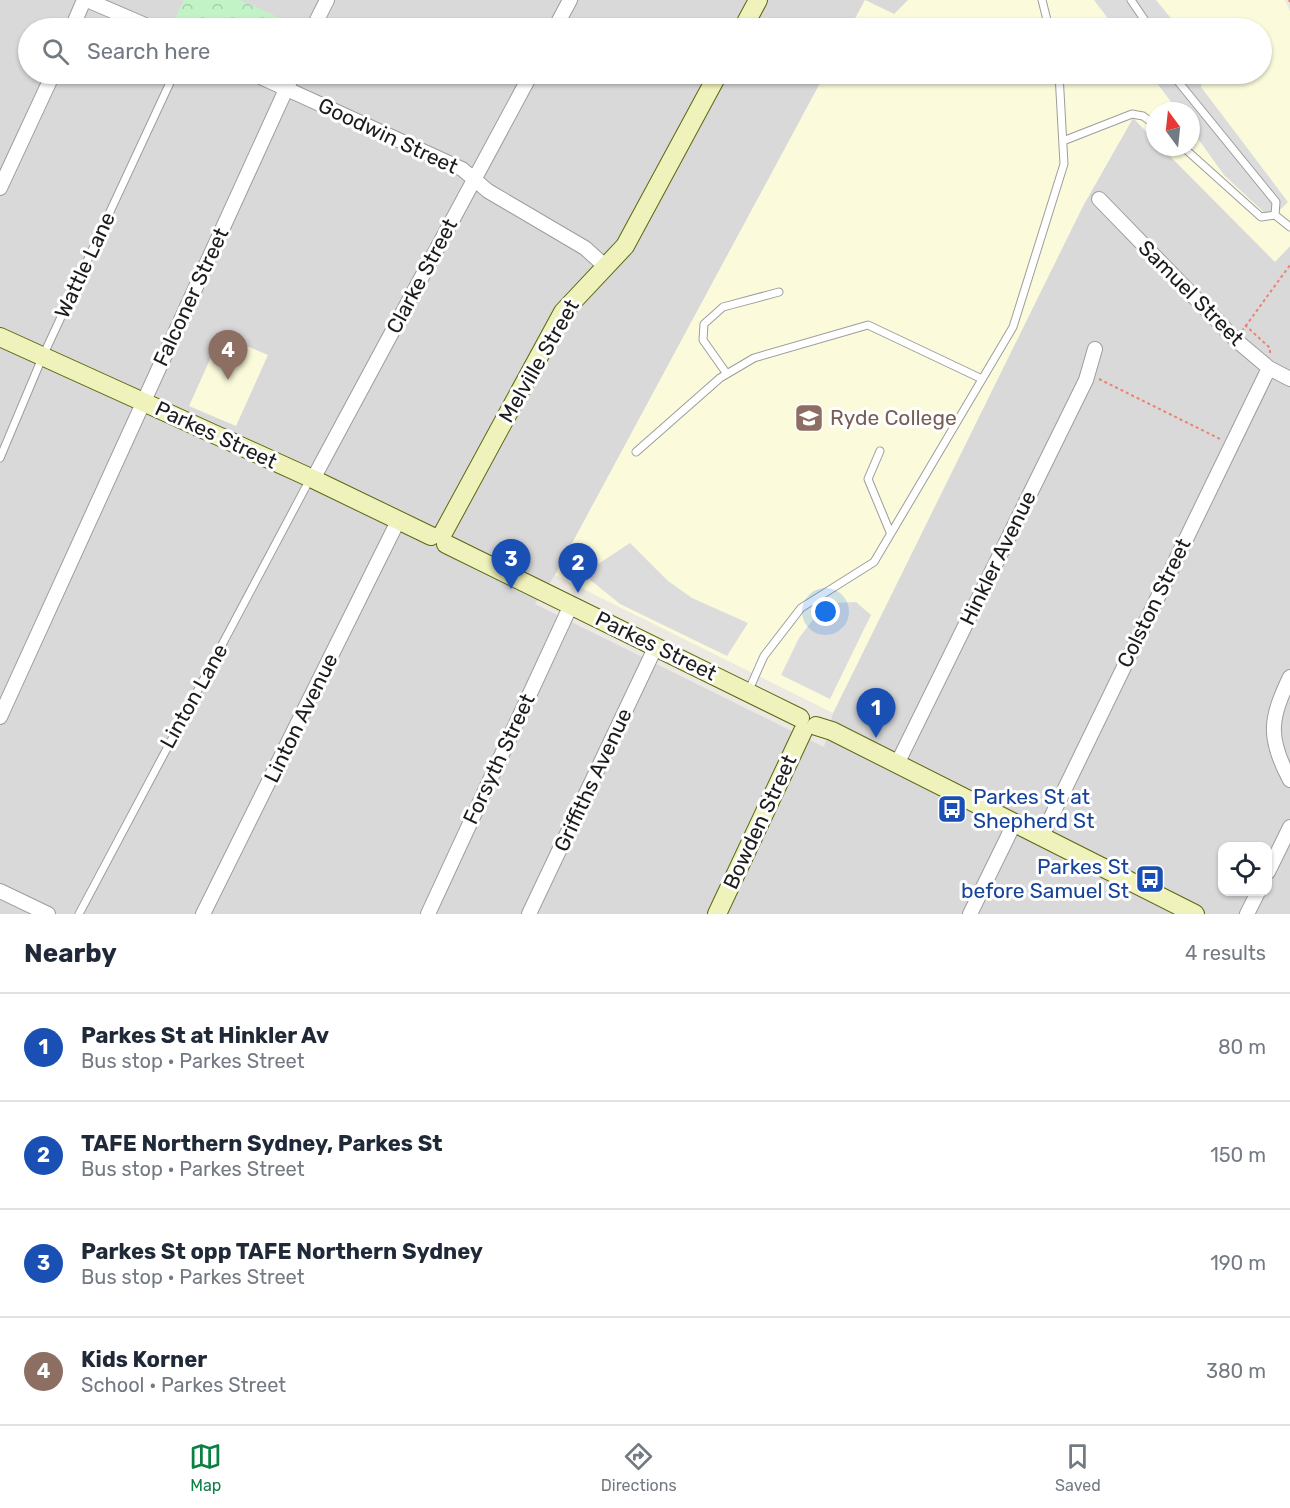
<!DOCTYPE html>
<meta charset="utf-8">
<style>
body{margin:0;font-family:Rubik,sans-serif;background:#f6f6f7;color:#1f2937}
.controls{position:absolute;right:18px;bottom:18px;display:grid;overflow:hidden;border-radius:12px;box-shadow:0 2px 4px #0004}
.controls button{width:54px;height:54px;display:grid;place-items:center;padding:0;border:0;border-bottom:2px solid #e0e1e3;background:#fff;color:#1f2937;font:30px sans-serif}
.compass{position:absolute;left:1146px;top:102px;width:54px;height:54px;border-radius:50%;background:#fff;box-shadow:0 2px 4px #0004;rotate:345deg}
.you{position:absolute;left:826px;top:612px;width:21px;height:21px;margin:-15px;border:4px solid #fff;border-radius:50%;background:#1a73e8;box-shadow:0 0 0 9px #1a73e833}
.badge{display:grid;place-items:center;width:39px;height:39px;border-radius:50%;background:#0b8043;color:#fff;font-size:20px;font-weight:700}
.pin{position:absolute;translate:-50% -50px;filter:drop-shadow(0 2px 3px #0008)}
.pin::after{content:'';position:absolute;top:32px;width:21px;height:18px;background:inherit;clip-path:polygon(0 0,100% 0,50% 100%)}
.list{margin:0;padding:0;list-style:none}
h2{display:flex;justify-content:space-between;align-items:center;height:78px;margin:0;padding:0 24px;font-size:26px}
h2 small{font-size:20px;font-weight:400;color:#747a83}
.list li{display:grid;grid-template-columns:39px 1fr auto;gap:18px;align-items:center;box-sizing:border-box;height:108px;padding:0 24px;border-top:2px solid #e0e1e3}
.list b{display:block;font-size:22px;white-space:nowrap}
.list p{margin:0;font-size:20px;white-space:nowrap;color:#747a83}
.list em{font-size:20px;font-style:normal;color:#747a83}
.icon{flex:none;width:33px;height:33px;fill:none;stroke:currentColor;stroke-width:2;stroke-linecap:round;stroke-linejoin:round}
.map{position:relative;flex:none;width:1290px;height:914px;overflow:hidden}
.search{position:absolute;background:#fff;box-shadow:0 2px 4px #0004;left:18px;right:18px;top:18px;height:66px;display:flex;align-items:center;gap:15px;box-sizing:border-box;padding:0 21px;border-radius:33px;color:#747a83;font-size:22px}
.sheet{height:510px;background:#fff}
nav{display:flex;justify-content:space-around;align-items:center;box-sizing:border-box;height:84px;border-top:2px solid #e0e1e3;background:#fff;font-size:16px;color:#747a83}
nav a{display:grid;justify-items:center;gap:3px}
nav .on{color:#0b8043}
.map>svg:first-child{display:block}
</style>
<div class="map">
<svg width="1290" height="914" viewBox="0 0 1290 914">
<defs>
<pattern id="park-crowns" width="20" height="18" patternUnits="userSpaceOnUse" patternTransform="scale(1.5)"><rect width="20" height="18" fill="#c2f3c6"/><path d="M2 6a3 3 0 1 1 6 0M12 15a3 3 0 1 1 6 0" fill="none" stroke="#a6d0aa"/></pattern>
</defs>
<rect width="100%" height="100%" fill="#ece9e2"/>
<path fill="#d9d9d9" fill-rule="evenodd" d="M0,0H908L895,15L865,0L850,28H28V74H825L555,575L535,604L824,747L833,713L1083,206L1133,118L1155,141V147H1161L1275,261L1290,246V914H0ZM1222,846H1268V892H1222Z"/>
<path fill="#fbfbdc" d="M865,0L894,14L908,0H1285L1290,12V246L1275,262L1161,147H1191V111H1155V140L1133,118L1083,206L833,713L555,575L825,74H1262V28H850Z
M221,335L268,355L236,426L189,406Z"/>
<path fill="url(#park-crowns)" d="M184,0H240L295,25L293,28H185L173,23Z"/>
<path fill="#dcdcdc" d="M1094,0H1156L1179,28H1115Z
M1150,74H1203L1201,87L1288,202L1271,219L1224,175L1191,129V111H1178Z
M630,543L668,581L692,598L748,623L727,656L620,604L583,574Z
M856,602L871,615L830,699L781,675L799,638L818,613L833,603Z"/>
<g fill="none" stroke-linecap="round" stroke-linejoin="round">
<g stroke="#9d9d9d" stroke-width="9">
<path id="lane" d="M1042,0L1049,28
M1131,0L1150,28
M1172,74L1276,202L1275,215
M1063,141L1132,114L1143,116L1155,125
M1183,147L1261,217L1275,215L1290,227
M727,374L703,340L704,324L723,307L779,292
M880,451L868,479L890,532
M636,452L720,378L754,358L868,325L982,379
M0,458L42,358L174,74
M748,692L764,656L801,608L874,562L1013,327L1064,164L1059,74
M79,914L310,479"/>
</g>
<g stroke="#9d9d9d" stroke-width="16">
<path id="street" d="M87,0L152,28
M72,28L84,0
M313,28L327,0
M555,28L570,0
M254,74L462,169L488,191L585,248L606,267
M0,188L53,74
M1099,199L1237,341L1269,368L1290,379
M313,479L531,74
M1290,677C1270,719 1267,737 1290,780
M0,717L293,74
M897,764L1086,380L1095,349
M1041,838L1269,368
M1268,872L1290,827
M0,891L48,914
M203,914L398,521
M428,914L571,605
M529,914L656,646
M970,914L1014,824
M1247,914L1258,892"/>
</g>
<g stroke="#5c660f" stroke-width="20">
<path id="secondary" d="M743,28L758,0
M0,337L313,479L431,536
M443,533L563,312L625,246L718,74
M446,544L800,718
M816,726L832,731L1195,914
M717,914L803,731"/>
</g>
<path stroke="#ec8273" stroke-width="2" stroke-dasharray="3 3" stroke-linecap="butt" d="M1289,0L1290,2
M1245,325L1270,348V353
M1242,331L1290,265
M1099,379L1220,439"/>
<use href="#lane" stroke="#fff" stroke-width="7"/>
<use href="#street" stroke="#fff" stroke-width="14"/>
<use href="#secondary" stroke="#eff2ba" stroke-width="18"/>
</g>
<defs>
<g id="university-square" transform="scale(1.5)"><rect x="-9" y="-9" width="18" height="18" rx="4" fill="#8d6e63" stroke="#fff"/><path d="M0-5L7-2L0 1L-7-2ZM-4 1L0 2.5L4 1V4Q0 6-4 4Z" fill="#fff"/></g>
<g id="bus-square" transform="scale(1.5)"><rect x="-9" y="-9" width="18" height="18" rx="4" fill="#1a4fb4" stroke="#fff"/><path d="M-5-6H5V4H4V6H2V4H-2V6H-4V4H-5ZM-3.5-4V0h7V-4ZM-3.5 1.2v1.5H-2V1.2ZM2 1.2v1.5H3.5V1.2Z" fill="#fff"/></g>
</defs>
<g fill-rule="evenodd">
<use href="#university-square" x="809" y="418"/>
<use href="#bus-square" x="952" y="809"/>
<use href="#bus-square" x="1150" y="879"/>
</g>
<g text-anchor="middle" stroke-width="6" stroke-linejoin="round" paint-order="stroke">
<g font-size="21" fill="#1c1c1c" stroke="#fff">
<text transform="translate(388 136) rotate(25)" y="7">Goodwin Street</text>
<text transform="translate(85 265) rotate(-65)" y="7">Wattle Lane</text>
<text transform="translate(422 276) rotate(-62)" y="7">Clarke Street</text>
<text transform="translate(1191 293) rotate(45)" y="7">Samuel Street</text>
<text transform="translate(191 297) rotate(-65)" y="7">Falconer Street</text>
<text transform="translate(539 361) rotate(-60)" y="7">Melville Street</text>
<text transform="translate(216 435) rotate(25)" y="7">Parkes Street</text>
<text transform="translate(998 558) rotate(-64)" y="7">Hinkler Avenue</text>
<text transform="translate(1154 603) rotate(-64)" y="7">Colston Street</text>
<text transform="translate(656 646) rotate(26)" y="7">Parkes Street</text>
<text transform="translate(194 696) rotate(-61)" y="7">Linton Lane</text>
<text transform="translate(301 718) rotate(-64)" y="7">Linton Avenue</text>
<text transform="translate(499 759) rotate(-65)" y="7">Forsyth Street</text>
<text transform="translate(593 780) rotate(-65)" y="7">Griffiths Avenue</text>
<text transform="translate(760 822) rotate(-65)" y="7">Bowden Street</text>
</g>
<g font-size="21" fill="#785e54" stroke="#fff" text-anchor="start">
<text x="830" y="425">Ryde College</text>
</g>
<g font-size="21" fill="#164399" stroke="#fff" text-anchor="start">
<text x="973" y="804">Parkes St at<tspan x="973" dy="24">Shepherd St</tspan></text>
<text x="1129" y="874" text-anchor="end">Parkes St<tspan x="1129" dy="24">before Samuel St</tspan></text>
</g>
</g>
</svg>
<div class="controls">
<button><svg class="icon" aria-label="locate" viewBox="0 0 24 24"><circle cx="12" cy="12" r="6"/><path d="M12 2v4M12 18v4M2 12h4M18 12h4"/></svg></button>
</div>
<svg class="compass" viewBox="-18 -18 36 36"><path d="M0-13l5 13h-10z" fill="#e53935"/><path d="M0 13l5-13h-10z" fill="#747a83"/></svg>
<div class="you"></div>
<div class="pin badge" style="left:876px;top:738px;background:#1a4fb4">1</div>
<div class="pin badge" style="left:578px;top:593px;background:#1a4fb4">2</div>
<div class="pin badge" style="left:511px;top:589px;background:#1a4fb4">3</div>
<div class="pin badge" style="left:228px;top:380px;background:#8d6e63">4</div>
<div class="search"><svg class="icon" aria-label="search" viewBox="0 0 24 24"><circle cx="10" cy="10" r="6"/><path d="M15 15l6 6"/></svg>Search here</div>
</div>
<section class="sheet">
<h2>Nearby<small>4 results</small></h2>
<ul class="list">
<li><span class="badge" style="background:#1a4fb4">1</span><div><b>Parkes St at Hinkler Av</b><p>Bus stop · Parkes Street</p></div><em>80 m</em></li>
<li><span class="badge" style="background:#1a4fb4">2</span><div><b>TAFE Northern Sydney, Parkes St</b><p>Bus stop · Parkes Street</p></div><em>150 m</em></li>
<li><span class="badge" style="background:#1a4fb4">3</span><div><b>Parkes St opp TAFE Northern Sydney</b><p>Bus stop · Parkes Street</p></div><em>190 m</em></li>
<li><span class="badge" style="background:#8d6e63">4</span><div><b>Kids Korner</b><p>School · Parkes Street</p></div><em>380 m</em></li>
</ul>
</section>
<nav>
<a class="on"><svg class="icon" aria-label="map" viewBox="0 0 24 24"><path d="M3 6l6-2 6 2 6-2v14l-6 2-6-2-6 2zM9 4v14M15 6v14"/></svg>Map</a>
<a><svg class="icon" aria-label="directions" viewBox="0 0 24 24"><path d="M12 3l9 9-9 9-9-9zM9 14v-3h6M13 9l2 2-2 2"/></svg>Directions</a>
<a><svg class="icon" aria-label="saved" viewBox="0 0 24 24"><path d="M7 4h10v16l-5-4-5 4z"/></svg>Saved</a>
</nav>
